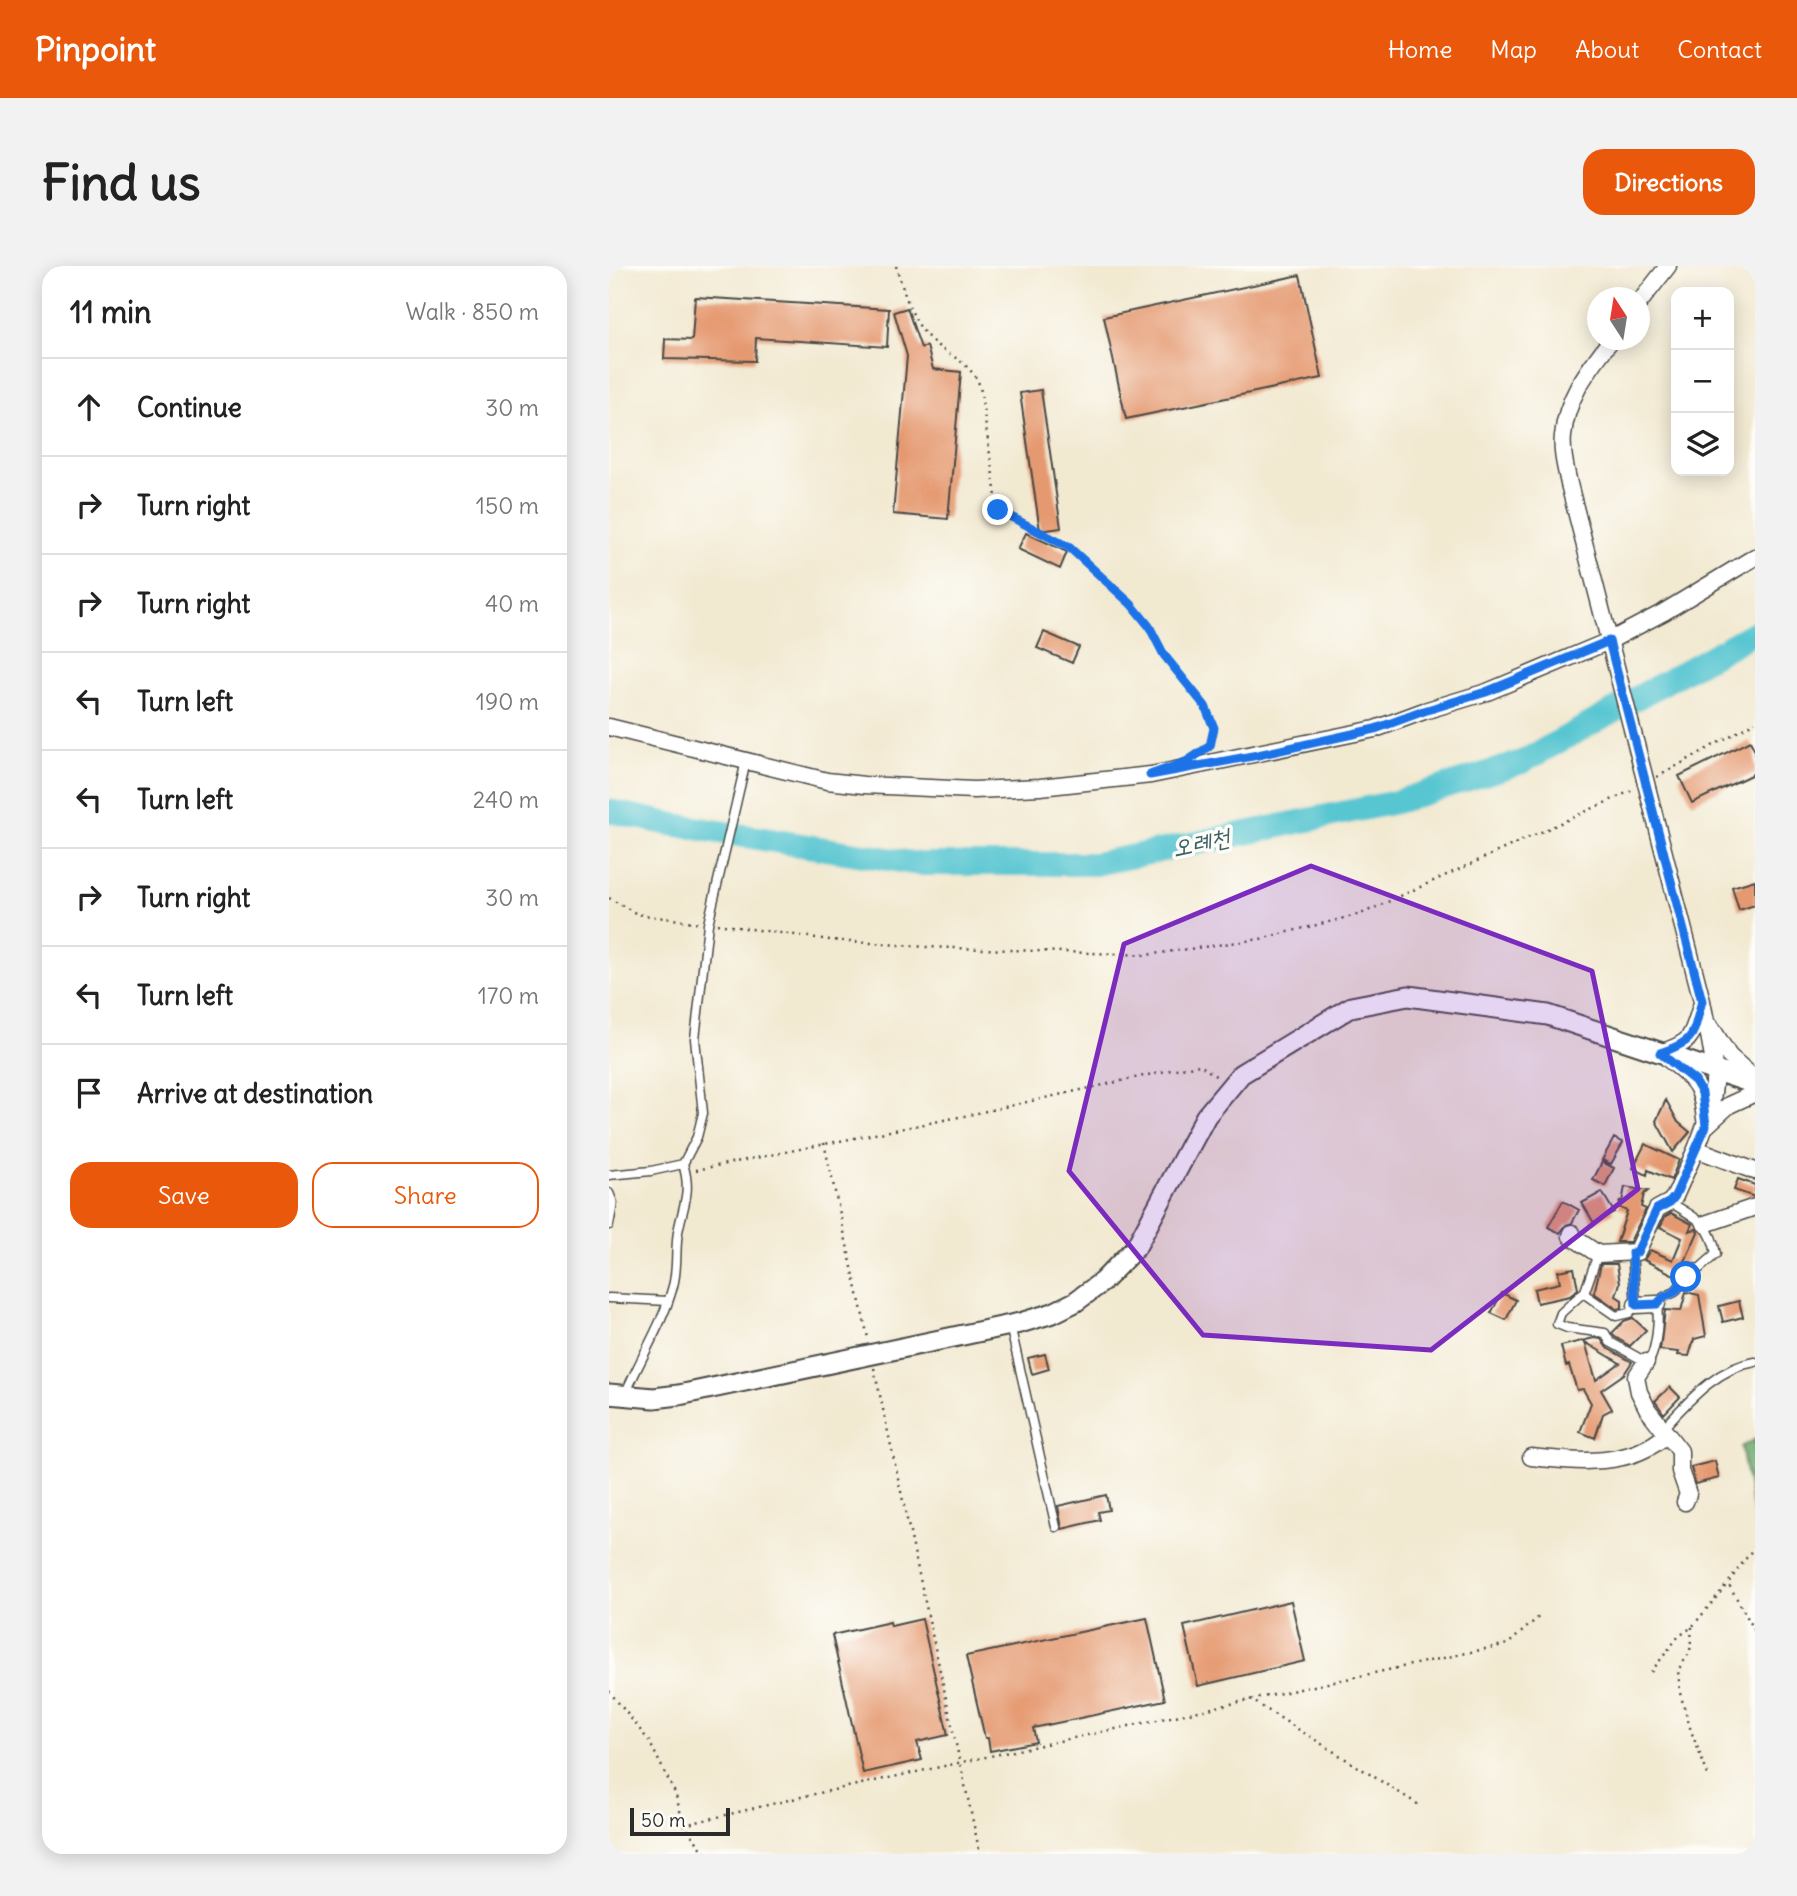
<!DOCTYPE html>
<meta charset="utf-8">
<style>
body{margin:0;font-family:Delius,"Poor Story",sans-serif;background:#f2f2f2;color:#222}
.controls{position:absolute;right:21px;top:21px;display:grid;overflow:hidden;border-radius:14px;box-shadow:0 4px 18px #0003}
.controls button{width:63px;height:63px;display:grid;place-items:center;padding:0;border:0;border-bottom:2px solid #e0e0e0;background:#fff;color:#222;font:35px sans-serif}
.compass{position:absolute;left:978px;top:21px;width:63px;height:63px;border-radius:50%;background:#fff;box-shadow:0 4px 18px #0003;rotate:348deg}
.scale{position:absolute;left:21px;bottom:18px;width:100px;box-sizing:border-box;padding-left:7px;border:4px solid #2b2b2b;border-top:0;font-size:19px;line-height:24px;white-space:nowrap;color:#2b2b2b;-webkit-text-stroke:5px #fdfcf7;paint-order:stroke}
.stop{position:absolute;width:21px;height:21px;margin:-16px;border:5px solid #1a73e8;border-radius:50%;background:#fff}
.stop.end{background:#1a73e8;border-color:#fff;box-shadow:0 2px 7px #0008}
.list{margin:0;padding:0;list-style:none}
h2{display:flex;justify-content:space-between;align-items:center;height:91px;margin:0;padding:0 28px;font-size:30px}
h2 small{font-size:23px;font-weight:400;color:#767676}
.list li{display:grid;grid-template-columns:46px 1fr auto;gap:21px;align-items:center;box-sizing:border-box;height:98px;padding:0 28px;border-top:2px solid #e0e0e0}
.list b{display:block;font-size:26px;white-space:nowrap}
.list em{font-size:23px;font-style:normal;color:#767676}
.actions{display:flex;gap:14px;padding:21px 28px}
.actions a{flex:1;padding:16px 0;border:2px solid #ea580c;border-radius:21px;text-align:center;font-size:24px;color:#ea580c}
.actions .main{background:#ea580c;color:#fff}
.icon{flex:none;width:38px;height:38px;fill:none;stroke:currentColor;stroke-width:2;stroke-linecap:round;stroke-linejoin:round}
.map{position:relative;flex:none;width:1146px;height:1588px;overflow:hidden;border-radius:21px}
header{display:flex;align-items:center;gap:42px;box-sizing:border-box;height:98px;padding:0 35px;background:#ea580c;color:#fff}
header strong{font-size:33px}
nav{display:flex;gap:38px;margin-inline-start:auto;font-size:24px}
.intro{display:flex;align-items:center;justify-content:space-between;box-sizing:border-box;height:168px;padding:0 42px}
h1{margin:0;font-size:49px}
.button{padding:18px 32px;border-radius:21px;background:#ea580c;color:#fff;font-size:24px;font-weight:700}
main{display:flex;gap:42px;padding:0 42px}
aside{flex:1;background:#fff;border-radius:21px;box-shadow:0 4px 18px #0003}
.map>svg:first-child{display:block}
</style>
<header>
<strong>Pinpoint</strong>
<nav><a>Home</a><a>Map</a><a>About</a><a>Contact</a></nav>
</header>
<div class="intro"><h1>Find us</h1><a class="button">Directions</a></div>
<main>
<aside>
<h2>11 min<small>Walk · 850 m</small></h2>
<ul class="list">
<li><svg class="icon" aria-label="ahead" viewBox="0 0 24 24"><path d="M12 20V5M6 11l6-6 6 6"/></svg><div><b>Continue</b></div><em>30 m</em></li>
<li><svg class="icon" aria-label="right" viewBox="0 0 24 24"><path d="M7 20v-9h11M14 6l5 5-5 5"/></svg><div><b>Turn right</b></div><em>150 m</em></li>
<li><svg class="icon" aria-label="right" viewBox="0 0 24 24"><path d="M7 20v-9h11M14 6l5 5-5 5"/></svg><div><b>Turn right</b></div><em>40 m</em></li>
<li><svg class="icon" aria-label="left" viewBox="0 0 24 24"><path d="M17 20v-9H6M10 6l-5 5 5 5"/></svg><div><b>Turn left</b></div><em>190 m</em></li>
<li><svg class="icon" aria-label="left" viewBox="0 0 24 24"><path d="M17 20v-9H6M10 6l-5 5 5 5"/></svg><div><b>Turn left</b></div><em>240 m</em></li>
<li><svg class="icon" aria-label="right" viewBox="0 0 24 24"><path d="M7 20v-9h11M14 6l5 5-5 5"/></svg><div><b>Turn right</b></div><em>30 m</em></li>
<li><svg class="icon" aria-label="left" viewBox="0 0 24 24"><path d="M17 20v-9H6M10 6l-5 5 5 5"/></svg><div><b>Turn left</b></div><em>170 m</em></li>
<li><svg class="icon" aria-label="arrive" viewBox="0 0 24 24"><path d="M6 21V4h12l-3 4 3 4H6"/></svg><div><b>Arrive at destination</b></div></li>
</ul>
<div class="actions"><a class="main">Save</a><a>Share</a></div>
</aside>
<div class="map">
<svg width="1146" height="1588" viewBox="0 0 1146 1588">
<rect width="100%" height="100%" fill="#fdfcf7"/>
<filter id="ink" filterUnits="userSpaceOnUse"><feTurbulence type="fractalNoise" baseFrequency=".0143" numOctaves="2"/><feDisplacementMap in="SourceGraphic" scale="14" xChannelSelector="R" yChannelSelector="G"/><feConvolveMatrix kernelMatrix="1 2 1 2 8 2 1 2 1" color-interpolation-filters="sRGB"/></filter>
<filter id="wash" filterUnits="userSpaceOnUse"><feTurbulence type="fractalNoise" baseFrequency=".00686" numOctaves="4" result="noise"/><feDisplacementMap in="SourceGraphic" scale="28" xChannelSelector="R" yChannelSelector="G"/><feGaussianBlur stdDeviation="1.57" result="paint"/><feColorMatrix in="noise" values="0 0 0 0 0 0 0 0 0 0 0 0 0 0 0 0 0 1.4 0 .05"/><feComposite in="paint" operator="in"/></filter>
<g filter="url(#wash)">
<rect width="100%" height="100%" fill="#f2e9d1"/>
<path fill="#6fad6f" stroke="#4d6c4d" stroke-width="2" d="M1146,1173V1254L1132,1181Z"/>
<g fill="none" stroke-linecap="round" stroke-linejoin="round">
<path stroke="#59c6d1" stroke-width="24" d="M0,545L61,558L310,598H486L787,536L913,496L1146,366"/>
</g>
<g id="blocks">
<path fill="#e59970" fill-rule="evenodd" d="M691,9L713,112L517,153L495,51Z
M86,31L280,43L278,81L147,72L146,95L55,93L56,73L83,74Z
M298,42L312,82L318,80L324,103L352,106L339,253L284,248L298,90L285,46Z
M432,124L452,262L431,265L411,127Z
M417,267L458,286L451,303L409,283Z
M435,366L470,381L463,397L428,382Z
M1141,475L1146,485V507L1083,537L1070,510Z
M1146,614V639L1130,644L1123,621Z
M1057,834L1069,856L1081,866L1064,886L1047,855Z
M1005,872L1014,877L1002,898L993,894Z
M1036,878L1070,894L1062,914L1039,904L1038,909L1024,902Z
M993,896L1005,902L996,920L984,914Z
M1129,913L1146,919V931L1125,924Z
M1016,921L1039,925L1035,928L1032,941L1037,943L1021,976H1008L1018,945L1009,941L1011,935L1013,936Z
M993,926L1005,946L985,957L973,937Z
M954,935L970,944L963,957L957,959L951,967L939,961Z
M1062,947L1083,958L1080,965L1087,963L1089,966L1069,1011L1035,994L1041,984L1064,994L1073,972L1051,961L1056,951Z
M992,998H1008L1011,1017L1007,1030L1013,1034V1042L1008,1043L985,1027Z
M965,1002L969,1023L961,1030L928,1037L925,1023L951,1017L949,1005Z
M1077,1026L1090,1029L1097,1070L1085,1073L1080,1090L1069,1089L1070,1086L1051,1084L1056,1044L1072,1045Z
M893,1027L907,1034L897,1054L882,1047Z
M1130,1035L1134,1051L1114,1056L1110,1040Z
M1024,1052L1037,1064L1021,1080L1006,1071L1003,1067L1015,1055Z
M985,1072L992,1073L998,1082L1023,1096L1015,1108L992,1124L1003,1143L994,1148L986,1172L971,1166L982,1137L974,1123L968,1124L960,1099L957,1100L952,1080ZM976,1076L1011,1097L987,1114Z
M436,1088L440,1103L423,1108L419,1092Z
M1061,1121L1071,1131L1055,1148L1046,1135Z
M1106,1195L1110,1212L1086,1218L1082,1201Z
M497,1229L500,1244L489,1246L491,1254L453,1263L449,1240Z
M682,1335L696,1395L589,1420L575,1360Z
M538,1352L556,1434L424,1462L427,1476L381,1485L379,1472H376L357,1390Z
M313,1353L339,1469L308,1476L313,1494L254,1507L223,1369L281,1356L282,1360Z"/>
</g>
</g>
<g filter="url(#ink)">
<use href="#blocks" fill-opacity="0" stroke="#494844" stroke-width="2"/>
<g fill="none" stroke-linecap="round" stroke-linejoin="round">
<g stroke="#494844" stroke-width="11">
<path id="service" d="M0,909L42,905L74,898
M0,927L4,937L0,959
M989,988L976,1025L952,1047L948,1058L958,1062L996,1067L1001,1076L1037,1096H1040C1048,1080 1050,1056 1048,1038L1055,1031L1066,1026L1084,1002L1090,1003L1107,988C1101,955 1087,953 1061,936
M974,1027L1007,1050L1020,1047L1027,1039L1023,987
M0,1032L59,1035
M401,1059L447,1261
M16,1129C31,1092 54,1058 64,1020C69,1002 66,984 69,966C74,939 83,926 74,898L88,871L94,847L86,773L99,658L137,495
M1053,1163C1079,1136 1107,1102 1146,1096"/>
</g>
<g stroke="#494844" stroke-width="19">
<path id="minor" d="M1030,37L1059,0
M1002,74C980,103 957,131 954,170C952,186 957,203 960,218L1093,735C1097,758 1104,781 1105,804C1107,831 1097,859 1087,883L1146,905
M0,461L218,515L255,519L365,524L431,521L542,509L766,463L815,445L878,426L1000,375L1055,346L1146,291
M1102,761L1120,790L1146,813
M1051,787C1084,776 1082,772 1092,740
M1059,793C1091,817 1092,821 1097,860L1120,839L1146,827
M1096,958L1146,941
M963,967L962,970L989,988L1028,986L1048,943L1061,936L1066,930L1087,883
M1027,1039L1048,1038
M1037,1096L1027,1111L1030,1126L1039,1144L1071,1185V1205L1079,1228L1076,1236
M922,1191C968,1196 1022,1202 1058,1168"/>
</g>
<g stroke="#494844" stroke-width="23">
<path id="tertiary" d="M0,1128L45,1132L70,1129L411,1057L444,1047L466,1036L493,1016L527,981L597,850L632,808L742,741L799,730L939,749L1146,818"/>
</g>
<path stroke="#494844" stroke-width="2.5" stroke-dasharray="2 5" stroke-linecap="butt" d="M287,0C294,23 302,53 319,71C339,92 358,91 371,120L389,244L461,282L531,348L556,389L595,440L605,462L604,470L599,482
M1048,511L1146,456
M0,632L28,648L91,657
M108,658L221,674L317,681L537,689L651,673L752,648L1024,524
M215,877L259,1072
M87,904L355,850L566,803L591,799L608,811
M265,1102L371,1588
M1146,1280L1119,1317L1146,1365
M1083,1361L1081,1386L1069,1404L1071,1427L1082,1465L1099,1509
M1042,1406L1069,1371L1083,1361L1119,1317
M0,1425L40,1475L66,1527L75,1559L97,1588
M641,1433L810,1539
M75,1559L192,1531L899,1378L933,1348"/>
<use href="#service" stroke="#fff" stroke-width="8"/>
<use href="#minor" stroke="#fff" stroke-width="16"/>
<use href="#tertiary" stroke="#fff" stroke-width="19"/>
</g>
</g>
<g fill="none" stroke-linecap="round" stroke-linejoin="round" filter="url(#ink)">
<path stroke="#1a73e8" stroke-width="9" d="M389,244L461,282L522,338L540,360L555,389L596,440L605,462L601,480L577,496L541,509L649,489L766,463L815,445L877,426L1000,375L1093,735C1083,770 1088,774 1051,787L1086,815L1093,827L1097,860L1066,930L1061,936L1048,943L1028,986L1023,987L1027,1039L1048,1038L1055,1031L1066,1026L1077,1011"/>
</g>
<path fill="#7b2cbf" fill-opacity="0.2" stroke="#7b2cbf" stroke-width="5" stroke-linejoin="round" d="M702,600L983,705L1029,923L822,1084L594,1069L460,905L515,678Z"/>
<g text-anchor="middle" stroke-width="7" stroke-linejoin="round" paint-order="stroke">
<g font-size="24" font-style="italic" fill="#3b6165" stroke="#fdfcf7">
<text transform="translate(592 577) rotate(-12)" y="8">오례천</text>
</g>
</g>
</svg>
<div class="controls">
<button>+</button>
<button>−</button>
<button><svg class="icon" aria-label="layers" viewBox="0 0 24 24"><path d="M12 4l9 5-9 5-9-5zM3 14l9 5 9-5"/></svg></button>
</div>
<svg class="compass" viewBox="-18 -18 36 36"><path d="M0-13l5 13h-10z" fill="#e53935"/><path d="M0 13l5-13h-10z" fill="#767676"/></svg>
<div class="scale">50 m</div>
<div class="stop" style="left:1077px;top:1011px"></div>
<div class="stop end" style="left:389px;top:244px"></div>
</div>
</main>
